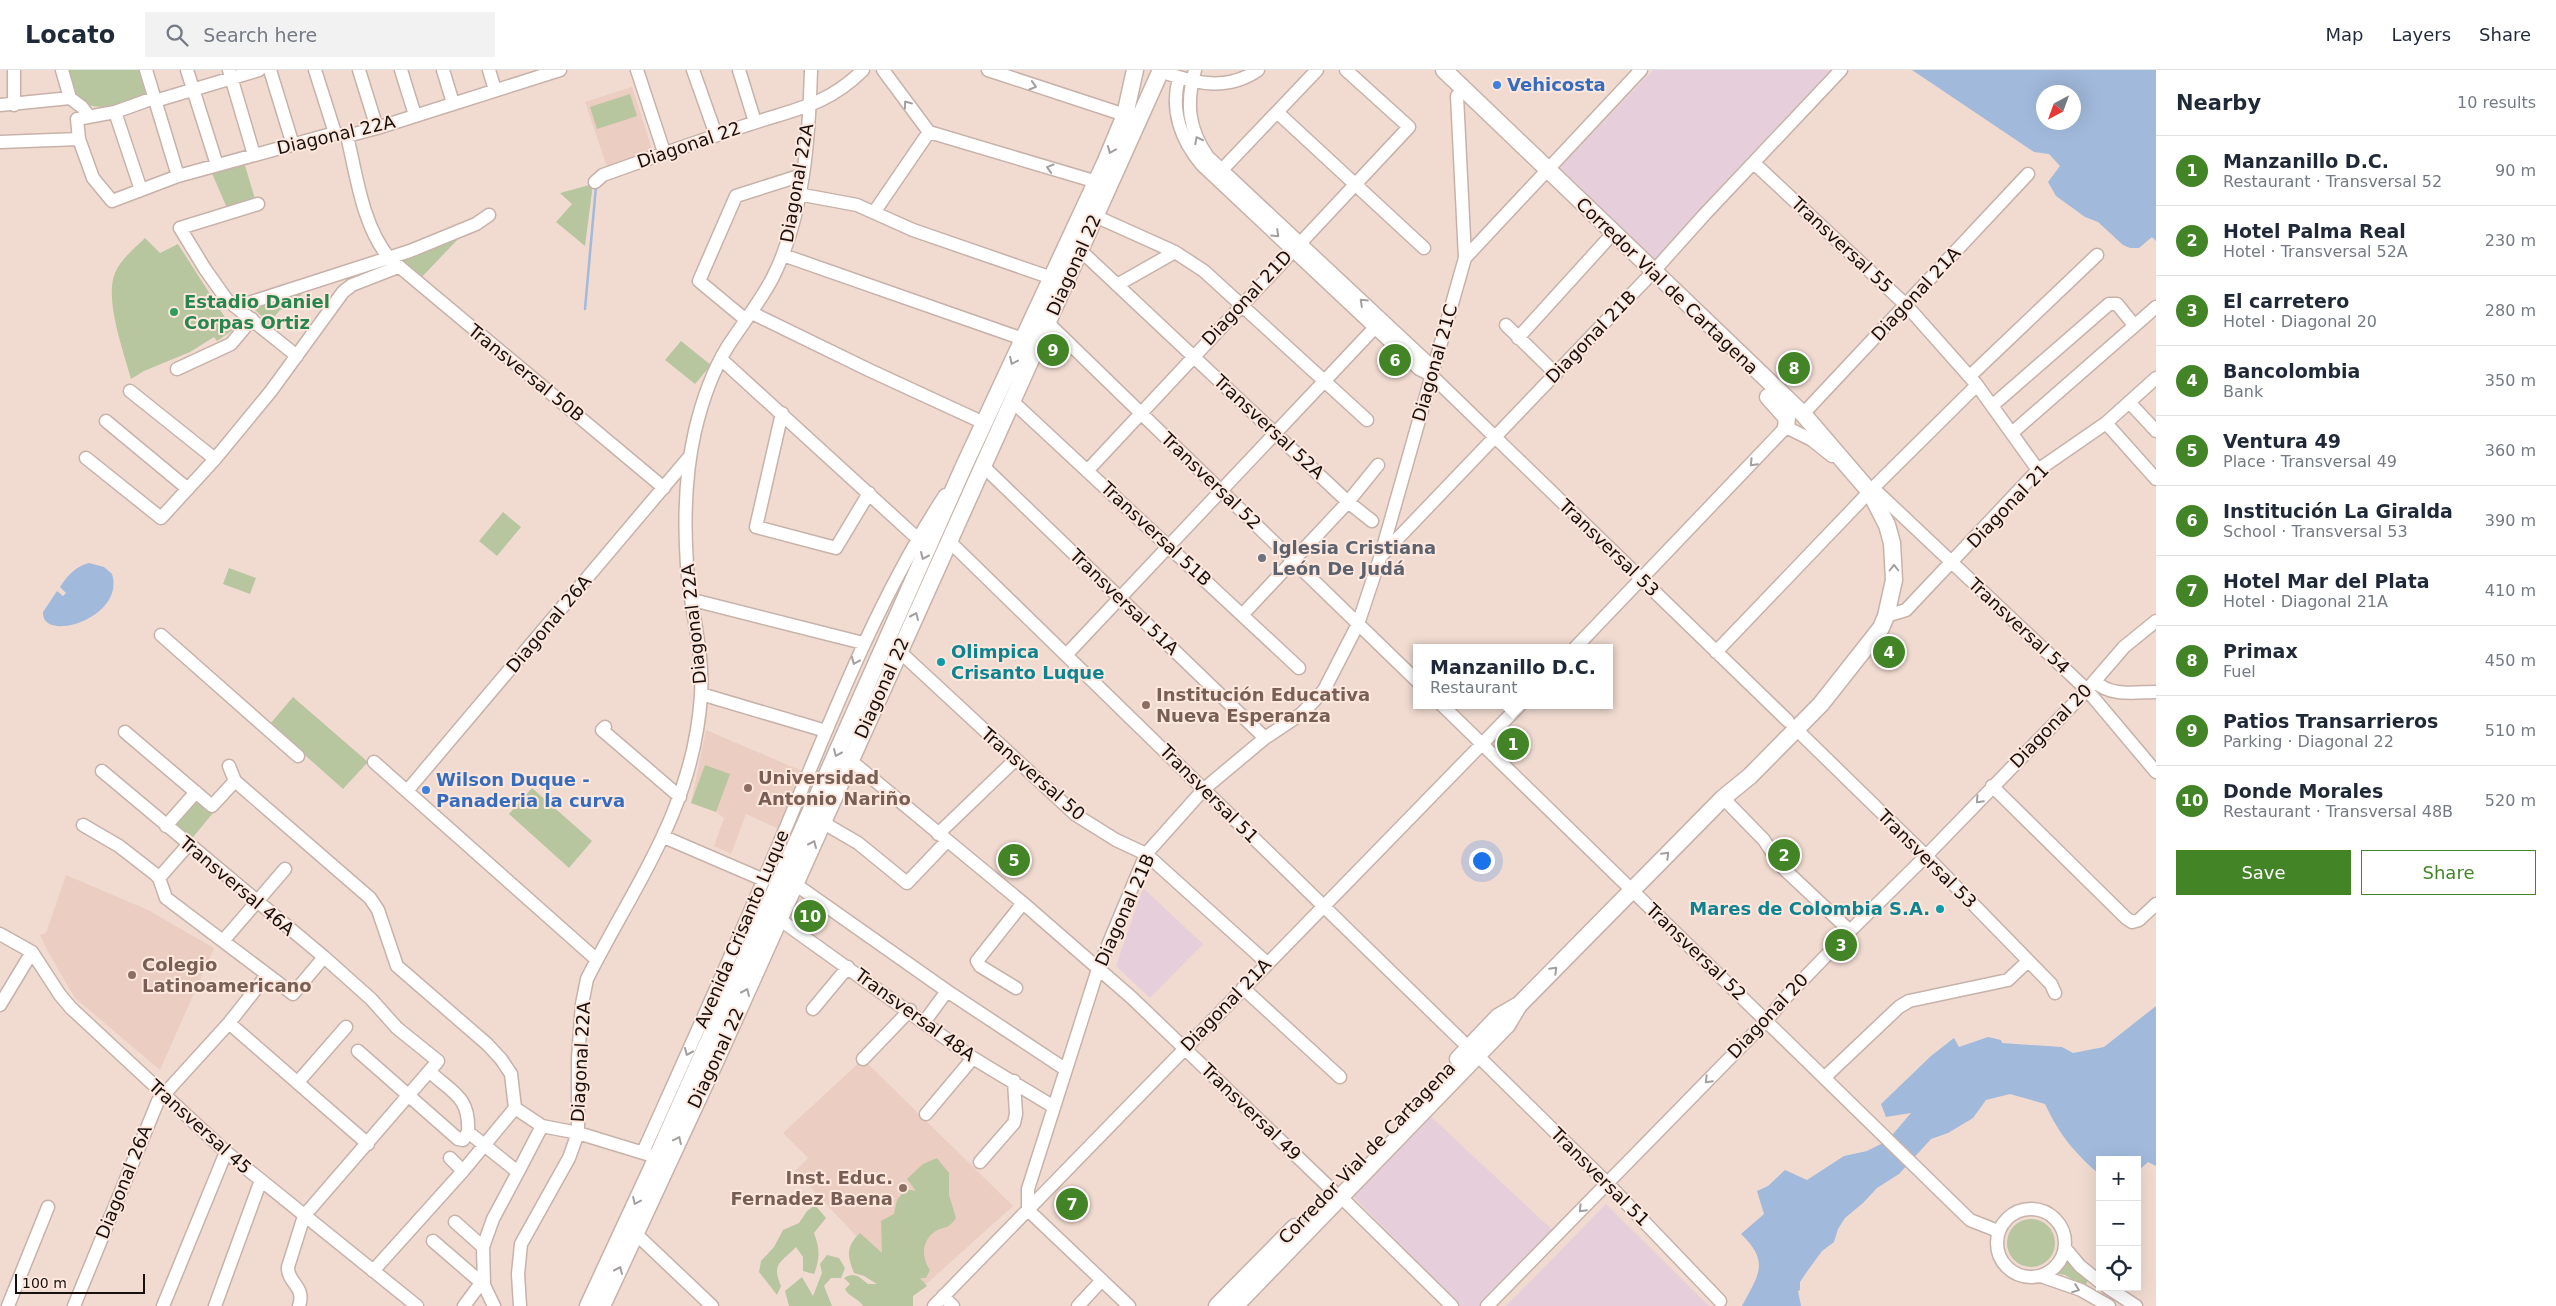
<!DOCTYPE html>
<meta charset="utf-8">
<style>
body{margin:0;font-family:"DejaVu Sans",sans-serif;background:#f2f2f3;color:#1f2937}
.controls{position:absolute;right:15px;bottom:15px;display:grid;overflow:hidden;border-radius:0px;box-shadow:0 5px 20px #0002}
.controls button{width:45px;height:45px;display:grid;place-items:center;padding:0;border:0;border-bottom:1px solid #e0e1e3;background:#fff;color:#1f2937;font:25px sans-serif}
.compass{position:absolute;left:2036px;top:15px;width:45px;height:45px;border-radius:50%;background:#fff;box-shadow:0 5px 20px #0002;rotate:221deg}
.scale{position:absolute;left:15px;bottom:12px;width:130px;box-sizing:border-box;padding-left:5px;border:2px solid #17100d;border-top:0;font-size:14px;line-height:18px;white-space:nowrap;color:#17100d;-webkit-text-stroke:4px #fee8de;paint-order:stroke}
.you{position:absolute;left:1481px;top:790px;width:18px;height:18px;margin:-12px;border:4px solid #fff;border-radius:50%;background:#1a73e8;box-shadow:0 0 0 8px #1a73e833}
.badge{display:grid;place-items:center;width:32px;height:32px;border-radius:50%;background:#428426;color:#fff;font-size:16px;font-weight:700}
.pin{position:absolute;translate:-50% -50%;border:2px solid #fff;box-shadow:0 1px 5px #0006}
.popup{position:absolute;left:1413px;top:574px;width:200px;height:65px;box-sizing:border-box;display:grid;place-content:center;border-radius:0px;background:#fff;filter:drop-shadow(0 1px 4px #0005);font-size:16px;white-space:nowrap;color:#747a83}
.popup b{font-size:19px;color:#1f2937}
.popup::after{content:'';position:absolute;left:50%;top:100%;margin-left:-10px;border:10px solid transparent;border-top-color:#fff}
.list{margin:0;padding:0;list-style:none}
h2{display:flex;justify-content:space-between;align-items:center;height:65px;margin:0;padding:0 20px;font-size:21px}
h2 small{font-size:16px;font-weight:400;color:#747a83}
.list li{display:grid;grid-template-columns:32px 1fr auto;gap:15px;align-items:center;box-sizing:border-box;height:70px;padding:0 20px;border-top:1px solid #e0e1e3}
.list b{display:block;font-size:19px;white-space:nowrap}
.list p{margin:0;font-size:16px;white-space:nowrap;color:#747a83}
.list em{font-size:16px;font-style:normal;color:#747a83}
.actions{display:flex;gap:10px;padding:15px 20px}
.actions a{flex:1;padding:11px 0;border:1px solid #428426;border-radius:0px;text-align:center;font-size:18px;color:#428426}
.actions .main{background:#428426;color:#fff}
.icon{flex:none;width:28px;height:28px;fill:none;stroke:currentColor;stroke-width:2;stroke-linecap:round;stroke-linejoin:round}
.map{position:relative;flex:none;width:2156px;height:1236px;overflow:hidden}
header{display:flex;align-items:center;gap:30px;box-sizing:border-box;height:70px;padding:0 25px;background:#fff;border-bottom:1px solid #e0e1e3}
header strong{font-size:24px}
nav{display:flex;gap:28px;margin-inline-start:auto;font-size:18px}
.search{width:350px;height:45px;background:#f2f2f3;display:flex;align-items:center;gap:12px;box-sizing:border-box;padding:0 18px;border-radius:0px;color:#747a83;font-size:19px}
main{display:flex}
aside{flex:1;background:#fff}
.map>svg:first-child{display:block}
</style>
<header>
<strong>Locato</strong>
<div class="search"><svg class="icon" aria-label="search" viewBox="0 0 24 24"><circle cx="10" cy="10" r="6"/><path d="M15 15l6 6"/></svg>Search here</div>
<nav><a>Map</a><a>Layers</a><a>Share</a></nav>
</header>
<main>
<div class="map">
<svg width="2156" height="1236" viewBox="0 0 2156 1236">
<rect width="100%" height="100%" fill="#f1dbd1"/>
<path fill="#e6cfdb" d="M1653,0H1832L1655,195L1557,100Z
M1143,818L1203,874L1150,928L1116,896Z
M1427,1043L1560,1167L1486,1236H1459L1351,1124Z
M1606,1134L1709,1236H1506Z"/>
<path fill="#ebcdc1" d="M632,17L653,82L607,97L585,32Z
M706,660L809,704L783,761L746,744L731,784L714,776L724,748L716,742L691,733Z
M66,805L148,840L214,878L160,1000L75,928L48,882L40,865L46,863Z
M863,989L1013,1136L913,1226L795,1101L808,1088L783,1063Z"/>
<path fill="#b8c69f" d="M68,0H140L148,26C118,34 101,45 73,28Z
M630,24L637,46L597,59L590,37Z
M244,92L255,129L227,138L211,101Z
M593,114L585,176L556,152L572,134L560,123Z
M145,168L160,183L178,174L233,260L217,271L214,267L190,282L144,301L131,309C124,283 104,229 115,203C120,190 135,178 145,168Z
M459,168L420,209L399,191Z
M300,221L302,224L289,238L280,240L269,253L253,238L252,236Z
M681,271L711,295L695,314L665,290Z
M503,442L521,457L497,486L479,471Z
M229,498L256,508L250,524L223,514Z
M293,627L368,692L343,719L270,654Z
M705,695L730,704L716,742L691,733Z
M532,718L592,771L569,798L509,744Z
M197,729L213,743L189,772L173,758Z
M937,1088L949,1103V1125L956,1148C946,1162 943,1155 933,1163C921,1173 922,1189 930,1200L926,1208H920L927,1216L913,1226V1236H863C858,1228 849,1227 845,1219L850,1214L844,1208C854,1201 860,1207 868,1214H877L864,1206L854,1203C847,1186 846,1176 860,1163L882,1183L881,1151L894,1144L897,1130L906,1119L916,1121L907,1109L923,1094Z
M815,1135L826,1148L814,1163C820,1178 820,1189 814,1204L803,1201V1187L796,1177C781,1193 771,1193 781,1216L777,1225L759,1202L761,1191L774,1177L783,1160L799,1153L807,1141Z
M2007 1173a24 24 0 1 1 48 0a24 24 0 1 1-48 0Z
M2068,1181L2087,1209V1213L2083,1216L2065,1205L2054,1203L2064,1192Z
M827,1185L839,1188L845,1198L841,1208H831L824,1216L832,1236H789L785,1221L802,1207L813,1226L822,1203L820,1194Z"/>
<path fill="#a1b9db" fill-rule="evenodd" d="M1912,0H2156V171L2152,167L2139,178H2130L2123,175L2098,152L2085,147L2056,126L2048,112L2060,96L2049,84L2034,82ZM2044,22H2074V52H2044Z
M89,493L104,497L112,504C126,548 41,574 43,542L57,521L63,526L66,523L60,517C67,506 76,496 89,493Z
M2156,936V1096L2148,1092L2137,1102V1090H2100V1105C2074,1082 2060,1066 2045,1034L2010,1024L1986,1030L1973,1048L1948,1063L1931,1069L1899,1104L1877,1118L1863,1133L1845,1148L1838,1159L1834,1172L1822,1181L1806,1203L1800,1212V1220L1798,1221L1801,1236H1742C1759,1204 1770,1192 1741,1164L1764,1144L1757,1121L1768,1116L1785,1100L1807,1110L1844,1086L1867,1081L1887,1071L1911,1043L1886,1047L1881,1034L1931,986L1954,968L1959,977L1988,967L2001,970L2002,973L2062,977L2073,983L2104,977Z"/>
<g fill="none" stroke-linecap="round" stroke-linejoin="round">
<path stroke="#a1b9db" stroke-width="2.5" d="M585,239L596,116"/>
<g stroke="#c7b2a9" stroke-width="15">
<path id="minor" d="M14,0V35
M62,0L70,28L82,37L88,45
M146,0L178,106
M187,0L217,95
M229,0L254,85
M270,0L293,75
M315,0L335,63
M359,0L377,58
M401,0L415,45
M443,0L453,33
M489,0L495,20
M637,0L664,82
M693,0L716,65
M739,0L755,52
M883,0L929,62L1097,112
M988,0L1125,45
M1195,0C1186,33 1188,59 1208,87L1426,291L1431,305
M1160,1C1194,13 1226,22 1258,0
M1179,8C1170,40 1181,70 1202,95L1419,299L1431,305L1788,651
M154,28L115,42L77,49L79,69L93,108L112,131L178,106L335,63L347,66L377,58L560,0
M155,31L259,0
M0,35L70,28
M115,42L141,120
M1277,42L1424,178
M347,66C357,107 362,154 389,188L664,418
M0,72L79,69
M1755,94L1906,235L1977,315L2038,400
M1217,105L1317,0
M595,112L603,105C650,88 697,72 744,56C791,40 826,37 863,0
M798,124L857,135L913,160L1052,208
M258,134L180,158L205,199L227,230L297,286
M875,141L929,62
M1095,146L1175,182L1204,201L1367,350
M1080,180L1348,432L1372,451
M783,185L1023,269
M1465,188L1641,0
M1117,215L1175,182
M236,237L410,181L476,154L489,145
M752,243L869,300L984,353
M746,250L699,211L736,126L802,105
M1048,253L1417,611
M1506,255L1556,304
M1518,268L1606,171
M721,289L917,468
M177,299L231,274L252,249
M1970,306L2097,185
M130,321L215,389
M1012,331L1299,598
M2129,332L2156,361
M1993,335L2109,234H2117L2134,255
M782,343L756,457L836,478L869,423
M1803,344L2028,104
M106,351L188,419
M2106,353L2156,409
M2013,362L2156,237
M86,388L161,448L215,389L271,321L343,222L352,215L398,197
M983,396L1265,668
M1087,401L1409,57L1346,0
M1873,418L2087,620L2156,702
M949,471L1469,978
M1381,486L1653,202L1705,144L1841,0
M693,530L863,573
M1243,544L1348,432L1378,395
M1886,546L1906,540L2038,400L2106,353L2156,308
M161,565L298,686
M1575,578L1786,357L1812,370L1832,386
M899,581L1076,745L1116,770L1146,784L1267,893
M1716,582L1873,418L1977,315
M1067,584L1382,250
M2095,611C2109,627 2136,622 2156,622
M701,624L826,661
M1442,635L1970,1150L1998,1161
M605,657L602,660L680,727
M1796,659L1926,786L2051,914L2055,923
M125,662L212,736L235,711L229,696
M850,690L1023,833L1132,928L1332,1120
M374,692L597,890
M102,701L324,887L371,929L397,958L438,991L304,1146L288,1197C287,1213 306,1216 299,1236
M235,711L370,828L378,840L397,896L487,974L501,989L511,1004L515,1038L463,1101L373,1201
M1992,716L2126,848L2132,852L2139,850L2156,834
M407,721L690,386
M1723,728L1764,770L1781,796L1850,861
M822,752L858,773L907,813L947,771
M83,755L119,776L155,804L159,808L166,828L293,924L324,887
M166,756L196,722
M938,764L1015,690
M664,767L764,810
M159,808L188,775
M795,814L947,921L1065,999
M779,849L973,988L1054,1037
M0,864L32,882L60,925L71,938L226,1082L417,1236
M223,871L285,799
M1016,918L980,896L977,891L1023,833
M1243,918L1340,1007
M0,935L32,882
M813,939L848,897
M925,951L947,921
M229,953L368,1074
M358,981L458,1069L463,1070L468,1062L514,1099L517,1104L493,1149L483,1177L484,1215L494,1236
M1477,985L1607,1113L1720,1231
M863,989L910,940
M430,1002C453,1023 470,1027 468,1062
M1825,1007L1899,937L1909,931L2008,910L2027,892
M298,1012L346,957
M515,1038L542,1056L578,1063L650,1085
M926,1044L973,988
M643,1082C692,973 741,865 787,755C834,642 878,528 945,425
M450,1088L463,1101
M980,1092L1014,1053L1016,1044L1014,1011
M517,1104L542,1056
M1341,1127L1452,1236
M1997 1173a34 34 0 1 1 68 0a34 34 0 1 1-68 0Z
M455,1152L483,1177
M635,1163L712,1236
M433,1171L484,1215
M2065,1178L2080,1196L2100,1212
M2041,1206L2081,1220L2109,1236
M2107,1217L2136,1236
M943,1226L953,1236
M8,1236L48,1137
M74,1236L158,1031L229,953L267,905
M163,1236L226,1082
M215,1236L261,1110
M464,1236L481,1213
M520,1236L518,1204L521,1174L569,1088L578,1063V988L582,934L587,909C636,812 694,737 701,625C704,580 690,539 687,496C684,452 685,404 695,361C702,331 712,302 728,276C743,253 760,232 773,207C804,145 809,68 811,0
M934,1236L1520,635
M1078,1236L1102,1210
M1129,1236L1028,1140V1119L1098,899L1146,784L1204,719L1265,668L1301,644L1313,632L1324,620L1358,554L1380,488L1465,188L1457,26
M1487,1236L1766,951L1787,926L1850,861L1926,786L2087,620L2124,577L2156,551"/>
</g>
<g stroke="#c7b2a9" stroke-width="19">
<path id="major" d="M1768,327L1787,348L1786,357
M1458,989L1498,947L1517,936
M588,1236L657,1087L964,396L1105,93L1125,45L1135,0
M602,1236L717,988L1161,0
M1217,1236L1295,1157
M1235,1236L1507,955L1519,935L1723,728L1750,706L1821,634L1881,558L1886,546L1894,510L1892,473L1887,455L1870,422L1803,344L1444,0"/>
</g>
<use href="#minor" stroke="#fff" stroke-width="12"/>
<use href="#major" stroke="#fff" stroke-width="16"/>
</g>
<defs><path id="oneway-chevron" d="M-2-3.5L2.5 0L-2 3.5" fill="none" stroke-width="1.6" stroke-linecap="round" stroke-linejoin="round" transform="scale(1.25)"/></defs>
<g stroke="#a29f9e">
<use href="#oneway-chevron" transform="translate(1033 16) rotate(17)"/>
<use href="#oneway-chevron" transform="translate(907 34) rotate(-126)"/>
<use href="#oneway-chevron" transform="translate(1198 70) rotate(-117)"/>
<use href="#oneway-chevron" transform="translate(1111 80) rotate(112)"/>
<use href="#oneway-chevron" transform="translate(1050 98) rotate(-164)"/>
<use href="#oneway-chevron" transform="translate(1276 164) rotate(44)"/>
<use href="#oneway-chevron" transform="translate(1363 232) rotate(-137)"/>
<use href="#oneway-chevron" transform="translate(1013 291) rotate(115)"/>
<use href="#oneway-chevron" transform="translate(1753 393) rotate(134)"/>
<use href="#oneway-chevron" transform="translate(924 486) rotate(114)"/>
<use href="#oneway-chevron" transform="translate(1894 498) rotate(-90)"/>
<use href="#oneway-chevron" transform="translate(915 546) rotate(-66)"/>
<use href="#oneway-chevron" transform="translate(855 591) rotate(113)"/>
<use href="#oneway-chevron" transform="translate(837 683) rotate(114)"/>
<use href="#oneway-chevron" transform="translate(1979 730) rotate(133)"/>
<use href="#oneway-chevron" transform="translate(813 774) rotate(-66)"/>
<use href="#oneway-chevron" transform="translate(1666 785) rotate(-45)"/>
<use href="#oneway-chevron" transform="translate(1554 900) rotate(-45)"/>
<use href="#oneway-chevron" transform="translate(746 922) rotate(-66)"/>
<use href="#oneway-chevron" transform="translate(688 982) rotate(114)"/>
<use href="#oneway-chevron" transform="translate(1708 1010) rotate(135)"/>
<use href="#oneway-chevron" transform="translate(678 1070) rotate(-65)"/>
<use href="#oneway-chevron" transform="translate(636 1131) rotate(115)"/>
<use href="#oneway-chevron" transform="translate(1582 1139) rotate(134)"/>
<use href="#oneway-chevron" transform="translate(619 1200) rotate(-66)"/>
<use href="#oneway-chevron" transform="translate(2076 1219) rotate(21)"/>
</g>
<g fill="#3f7fe0" stroke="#fee8de" stroke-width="2">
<circle cx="1497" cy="15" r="5"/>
<circle cx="426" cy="720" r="5"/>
</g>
<circle fill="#2e9e5b" stroke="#fee8de" stroke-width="2" cx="174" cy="242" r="5"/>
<circle fill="#6b7280" stroke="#fee8de" stroke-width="2" cx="1262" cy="488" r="5"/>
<g fill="#0f9aa8" stroke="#fee8de" stroke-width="2">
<circle cx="941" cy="592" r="5"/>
<circle cx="1940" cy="839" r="5"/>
</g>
<g fill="#8d6e63" stroke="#fee8de" stroke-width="2">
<circle cx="1146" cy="635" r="5"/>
<circle cx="748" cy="718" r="5"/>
<circle cx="132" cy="905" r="5"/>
<circle cx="903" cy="1118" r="5"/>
</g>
<g text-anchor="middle" stroke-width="4" stroke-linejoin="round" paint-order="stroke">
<g font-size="18" font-weight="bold" fill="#366cbe" stroke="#fee8de" text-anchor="start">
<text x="1507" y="21">Vehicosta</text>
<text x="436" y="716">Wilson Duque -<tspan x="436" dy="21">Panaderia la curva</tspan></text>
</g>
<g font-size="18" fill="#17100d" stroke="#fee8de">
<text transform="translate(336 65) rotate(-13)" y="6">Diagonal 22A</text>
<text transform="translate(689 75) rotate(-19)" y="6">Diagonal 22</text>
<text transform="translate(797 113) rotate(-80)" y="6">Diagonal 22A</text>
<text transform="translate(1842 175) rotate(43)" y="6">Transversal 55</text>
<text transform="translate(1074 195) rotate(-66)" y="6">Diagonal 22</text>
<text transform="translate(1667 216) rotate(44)" y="6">Corredor Vial de Cartagena</text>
<text transform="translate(1916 224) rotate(-47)" y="6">Diagonal 21A</text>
<text transform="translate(1247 228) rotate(-47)" y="6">Diagonal 21D</text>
<text transform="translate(1591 267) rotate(-46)" y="6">Diagonal 21B</text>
<text transform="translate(1435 293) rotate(-74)" y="6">Diagonal 21C</text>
<text transform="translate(526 303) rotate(39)" y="6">Transversal 50B</text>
<text transform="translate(1269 357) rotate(43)" y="6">Transversal 52A</text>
<text transform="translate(1211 411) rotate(44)" y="6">Transversal 52</text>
<text transform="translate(2008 436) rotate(-46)" y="6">Diagonal 21</text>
<text transform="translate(1156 464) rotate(43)" y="6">Transversal 51B</text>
<text transform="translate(1609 478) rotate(44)" y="6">Transversal 53</text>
<text transform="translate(1124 532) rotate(44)" y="6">Transversal 51A</text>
<text transform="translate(549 554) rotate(-50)" y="6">Diagonal 26A</text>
<text transform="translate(694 554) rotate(-96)" y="6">Diagonal 22A</text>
<text transform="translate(2019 556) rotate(43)" y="6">Transversal 54</text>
<text transform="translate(882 618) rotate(-66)" y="6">Diagonal 22</text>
<text transform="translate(2051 656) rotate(-46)" y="6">Diagonal 20</text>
<text transform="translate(1033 704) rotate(41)" y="6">Transversal 50</text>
<text transform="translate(1209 724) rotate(45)" y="6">Transversal 51</text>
<text transform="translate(1927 789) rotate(45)" y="6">Transversal 53</text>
<text transform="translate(237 816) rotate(40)" y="6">Transversal 46A</text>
<text transform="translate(1125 840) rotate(-66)" y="6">Diagonal 21B</text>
<text transform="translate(742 859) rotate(-67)" y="6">Avenida Crisanto Luque</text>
<text transform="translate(1696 882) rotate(44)" y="6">Transversal 52</text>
<text transform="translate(1226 935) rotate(-46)" y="6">Diagonal 21A</text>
<text transform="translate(915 945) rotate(36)" y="6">Transversal 48A</text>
<text transform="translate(1768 946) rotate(-47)" y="6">Diagonal 20</text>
<text transform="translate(716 988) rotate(-65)" y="6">Diagonal 22</text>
<text transform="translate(581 992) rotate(-87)" y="6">Diagonal 22A</text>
<text transform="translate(1251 1042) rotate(44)" y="6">Transversal 49</text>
<text transform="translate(200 1057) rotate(42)" y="6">Transversal 45</text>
<text transform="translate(1367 1083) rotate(-46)" y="6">Corredor Vial de Cartagena</text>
<text transform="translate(1600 1107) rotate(45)" y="6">Transversal 51</text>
<text transform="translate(124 1112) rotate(-68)" y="6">Diagonal 26A</text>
</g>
<g font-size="18" font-weight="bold" fill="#27864d" stroke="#fee8de" text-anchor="start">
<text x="184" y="238">Estadio Daniel<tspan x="184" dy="21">Corpas Ortiz</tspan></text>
</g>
<g font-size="18" font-weight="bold" fill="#5b616d" stroke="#fee8de" text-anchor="start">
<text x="1272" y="484">Iglesia Cristiana<tspan x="1272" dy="21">León De Judá</tspan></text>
</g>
<g font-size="18" font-weight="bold" fill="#0d838f" stroke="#fee8de" text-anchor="start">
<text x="951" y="588">Olimpica<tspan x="951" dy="21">Crisanto Luque</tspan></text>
<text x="1930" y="845" text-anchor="end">Mares de Colombia S.A.</text>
</g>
<g font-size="18" font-weight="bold" fill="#785e54" stroke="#fee8de" text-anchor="start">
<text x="1156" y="631">Institución Educativa<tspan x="1156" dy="21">Nueva Esperanza</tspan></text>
<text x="758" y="714">Universidad<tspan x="758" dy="21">Antonio Nariño</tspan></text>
<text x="142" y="901">Colegio<tspan x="142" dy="21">Latinoamericano</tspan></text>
<text x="893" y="1114" text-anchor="end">Inst. Educ.<tspan x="893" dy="21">Fernadez Baena</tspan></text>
</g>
</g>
</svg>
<div class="controls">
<button>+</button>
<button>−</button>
<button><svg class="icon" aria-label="locate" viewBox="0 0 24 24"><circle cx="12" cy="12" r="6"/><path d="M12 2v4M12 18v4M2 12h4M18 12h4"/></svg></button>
</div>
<svg class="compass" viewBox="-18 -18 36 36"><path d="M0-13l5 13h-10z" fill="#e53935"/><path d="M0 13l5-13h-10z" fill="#747a83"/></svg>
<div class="scale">100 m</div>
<div class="you"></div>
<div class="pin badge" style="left:1513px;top:674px">1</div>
<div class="popup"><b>Manzanillo D.C.</b>Restaurant</div>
<div class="pin badge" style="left:1784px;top:785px">2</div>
<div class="pin badge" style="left:1841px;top:875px">3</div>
<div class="pin badge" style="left:1889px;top:582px">4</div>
<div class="pin badge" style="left:1014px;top:790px">5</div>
<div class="pin badge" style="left:1395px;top:290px">6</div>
<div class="pin badge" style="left:1072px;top:1134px">7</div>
<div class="pin badge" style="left:1794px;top:298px">8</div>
<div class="pin badge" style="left:1053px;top:280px">9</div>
<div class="pin badge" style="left:810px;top:846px">10</div>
</div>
<aside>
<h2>Nearby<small>10 results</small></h2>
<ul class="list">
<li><span class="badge">1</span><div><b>Manzanillo D.C.</b><p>Restaurant · Transversal 52</p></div><em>90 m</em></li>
<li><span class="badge">2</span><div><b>Hotel Palma Real</b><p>Hotel · Transversal 52A</p></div><em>230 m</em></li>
<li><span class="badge">3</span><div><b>El carretero</b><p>Hotel · Diagonal 20</p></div><em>280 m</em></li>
<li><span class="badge">4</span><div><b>Bancolombia</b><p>Bank</p></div><em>350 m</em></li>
<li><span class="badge">5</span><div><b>Ventura 49</b><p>Place · Transversal 49</p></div><em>360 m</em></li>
<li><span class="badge">6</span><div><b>Institución La Giralda</b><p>School · Transversal 53</p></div><em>390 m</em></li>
<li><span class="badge">7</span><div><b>Hotel Mar del Plata</b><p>Hotel · Diagonal 21A</p></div><em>410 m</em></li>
<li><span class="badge">8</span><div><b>Primax</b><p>Fuel</p></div><em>450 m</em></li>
<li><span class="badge">9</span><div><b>Patios Transarrieros</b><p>Parking · Diagonal 22</p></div><em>510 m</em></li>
<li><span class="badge">10</span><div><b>Donde Morales</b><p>Restaurant · Transversal 48B</p></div><em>520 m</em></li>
</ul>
<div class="actions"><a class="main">Save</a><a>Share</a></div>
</aside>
</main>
